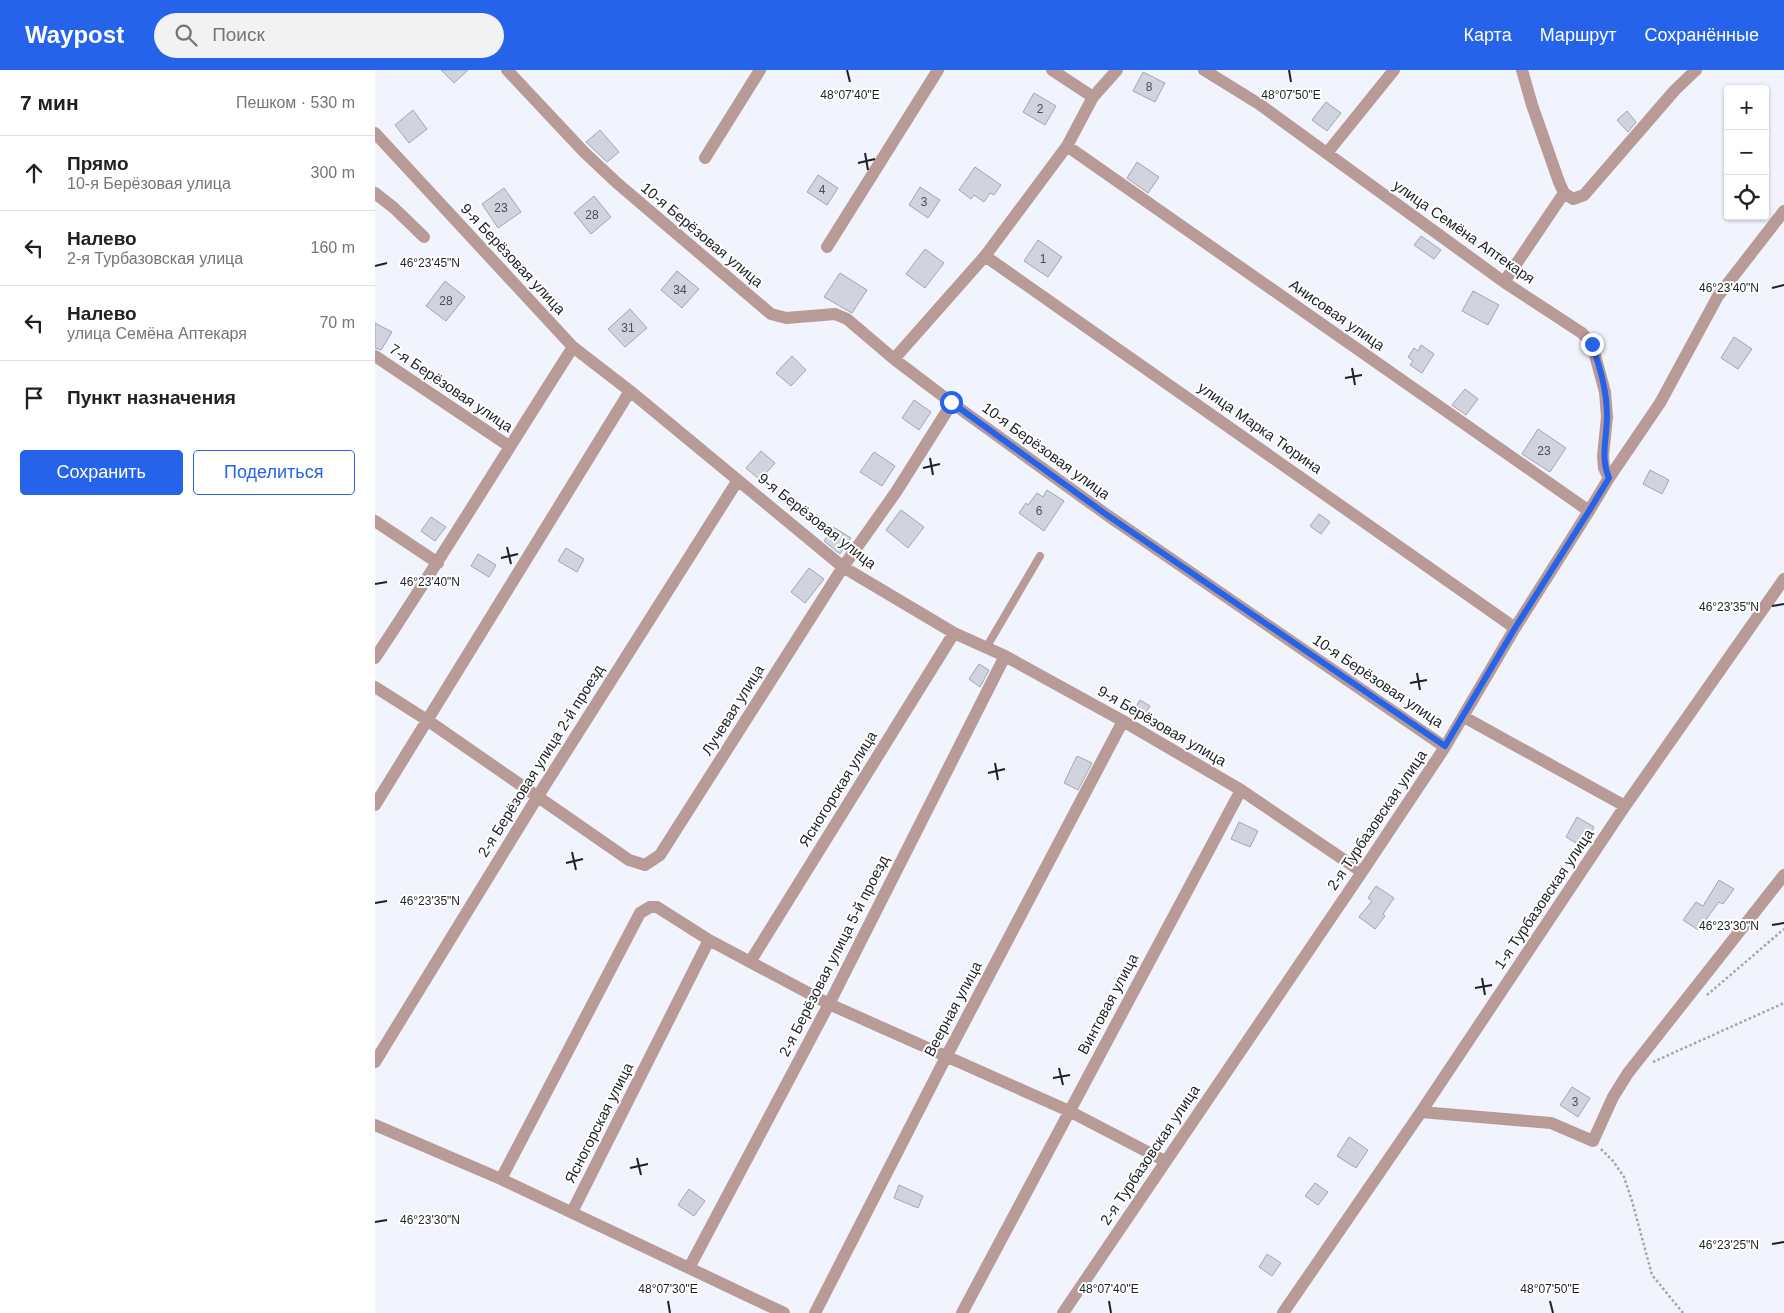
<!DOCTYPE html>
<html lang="ru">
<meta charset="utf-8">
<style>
body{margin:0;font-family:Helvetica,sans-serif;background:#f2f2f2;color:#202124}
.controls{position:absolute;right:15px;top:15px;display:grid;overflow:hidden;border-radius:5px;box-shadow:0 1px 4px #0004}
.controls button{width:45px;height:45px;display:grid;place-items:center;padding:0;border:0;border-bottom:1px solid #e0e0e0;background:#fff;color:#202124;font:25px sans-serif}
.stop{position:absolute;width:15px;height:15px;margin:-11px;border:4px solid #2563eb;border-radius:50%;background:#fff}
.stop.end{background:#2563eb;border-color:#fff;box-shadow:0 1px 5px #0008}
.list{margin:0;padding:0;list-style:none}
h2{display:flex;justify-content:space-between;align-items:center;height:65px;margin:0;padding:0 20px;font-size:21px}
h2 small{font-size:16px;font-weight:400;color:#757577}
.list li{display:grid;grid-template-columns:32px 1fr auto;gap:15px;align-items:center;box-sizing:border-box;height:75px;padding:0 20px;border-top:1px solid #e0e0e0}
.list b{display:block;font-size:19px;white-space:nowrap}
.list p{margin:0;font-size:16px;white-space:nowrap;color:#757577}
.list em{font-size:16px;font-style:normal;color:#757577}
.actions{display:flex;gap:10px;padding:15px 20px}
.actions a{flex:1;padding:11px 0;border:1px solid #2563eb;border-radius:5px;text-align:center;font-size:18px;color:#2563eb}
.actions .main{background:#2563eb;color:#fff}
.icon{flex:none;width:28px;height:28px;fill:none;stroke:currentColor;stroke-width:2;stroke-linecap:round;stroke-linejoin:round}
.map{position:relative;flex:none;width:1409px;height:1243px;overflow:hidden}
header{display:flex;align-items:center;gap:30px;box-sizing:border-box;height:70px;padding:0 25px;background:#2563eb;color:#fff}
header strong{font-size:24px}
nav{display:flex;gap:28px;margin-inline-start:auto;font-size:18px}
.search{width:350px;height:45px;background:#f2f2f2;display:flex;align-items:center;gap:12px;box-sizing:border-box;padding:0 18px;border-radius:28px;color:#757577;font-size:19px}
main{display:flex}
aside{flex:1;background:#fff}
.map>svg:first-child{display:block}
</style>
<header>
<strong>Waypost</strong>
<div class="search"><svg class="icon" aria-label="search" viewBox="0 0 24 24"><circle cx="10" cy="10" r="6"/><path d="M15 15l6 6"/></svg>Поиск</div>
<nav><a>Карта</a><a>Маршрут</a><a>Сохранённые</a></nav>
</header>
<main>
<aside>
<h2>7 мин<small>Пешком · 530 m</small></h2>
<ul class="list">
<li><svg class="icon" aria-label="ahead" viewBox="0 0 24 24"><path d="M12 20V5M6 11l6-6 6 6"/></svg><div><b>Прямо</b><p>10-я Берёзовая улица</p></div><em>300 m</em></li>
<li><svg class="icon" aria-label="left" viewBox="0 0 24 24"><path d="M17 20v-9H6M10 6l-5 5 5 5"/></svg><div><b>Налево</b><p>2-я Турбазовская улица</p></div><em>160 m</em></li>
<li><svg class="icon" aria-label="left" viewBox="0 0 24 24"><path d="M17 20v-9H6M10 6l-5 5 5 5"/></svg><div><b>Налево</b><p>улица Семёна Аптекаря</p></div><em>70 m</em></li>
<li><svg class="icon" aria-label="arrive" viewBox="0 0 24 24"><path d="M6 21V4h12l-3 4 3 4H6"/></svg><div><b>Пункт назначения</b></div></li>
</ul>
<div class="actions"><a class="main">Сохранить</a><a>Поделиться</a></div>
</aside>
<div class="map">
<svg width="1409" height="1243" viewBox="0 0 1409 1243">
<rect width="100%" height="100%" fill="#f1f3fd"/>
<path fill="#d1d3df" stroke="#a3a5b1" d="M66,0H93L79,13Z
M768,2L790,13L780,32L758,21Z
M659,23L681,36L670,55L648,42Z
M951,32L966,43L952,61L937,50Z
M38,40L52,59L34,73L20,55Z
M1252,41L1261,52L1253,62L1242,50Z
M225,60L244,82L232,92L211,72Z
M762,92L784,107L773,123L752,108Z
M600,97L626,115L619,125L615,123L609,132L599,125L596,129L584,120Z
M443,105L463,118L452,135L432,122Z
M545,117L565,130L553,148L534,135Z
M129,118L146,142L123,158L107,134Z
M219,126L236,147L216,164L199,143Z
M1046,166L1066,180L1059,189L1039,175Z
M663,170L687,187L673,207L649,191Z
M550,179L569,193L550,218L531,204Z
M302,201L324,219L307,238L286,220Z
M465,203L492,220L477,243L449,227Z
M70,211L90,227L71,251L51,236Z
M1098,221L1124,235L1113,255L1087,241Z
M255,239L272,258L250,277L233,259Z
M0,253L17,262L6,280L0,278Z
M1359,267L1377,279L1363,299L1346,288Z
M1046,275L1059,284L1047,303L1035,295L1038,291L1033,287L1039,278L1043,281Z
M417,286L431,300L416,316L401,303Z
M1090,319L1103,329L1091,345L1077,335Z
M539,330L556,342L544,360L527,348Z
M1163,359L1191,378L1175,402L1147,384Z
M386,381L400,393L385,410L371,398Z
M499,382L520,396L507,416L485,402Z
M1275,400L1294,410L1287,424L1268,414Z
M672,420L689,431L669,461L644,443L651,433L653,435L662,423L668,427Z
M526,440L549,457L533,478L511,460Z
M944,444L955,452L946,464L935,456Z
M56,447L71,457L60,471L46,461Z
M458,457L476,468L465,484L449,471Z
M191,478L209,489L202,502L183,491Z
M103,484L121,495L114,507L96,496Z
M434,498L449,509L430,533L416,522Z
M604,594L614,600L605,617L594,609Z
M765,630L775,636L769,646L759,640Z
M702,686L717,693L703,720L689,713Z
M1202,747L1219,757L1208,777L1191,767Z
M864,752L883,761L875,777L856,769Z
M1344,810L1359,819L1348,834L1344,832L1323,860L1308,850L1321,832L1328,836Z
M1001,816L1019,828L1008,844L1010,846L1000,859L984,847L997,831L993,828Z
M1197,1017L1215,1028L1203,1047L1185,1035Z
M974,1067L993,1080L981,1098L962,1086Z
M940,1113L953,1122L943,1135L930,1126Z
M524,1115L548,1126L543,1138L519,1128Z
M314,1119L330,1131L319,1146L303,1135Z
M892,1184L906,1193L897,1206L884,1197Z"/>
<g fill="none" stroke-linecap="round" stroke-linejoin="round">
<path stroke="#a3a5ac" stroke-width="2.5" stroke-dasharray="2.5 2.5" stroke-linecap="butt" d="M1332,925L1409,859
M1278,992L1409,933
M1226,1079L1238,1091L1249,1107L1257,1131L1277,1205L1308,1243"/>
<path stroke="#b89a96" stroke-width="8" d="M611,578L665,486"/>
<path stroke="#b89a96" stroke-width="12" d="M132,0L209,82L242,113L396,244L411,248L460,244L472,249L519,289L577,333L732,445L1070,677
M677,0L718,27
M829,0L884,34L1129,212L1207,263L1217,274L1230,322L1232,347L1228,386L1229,398L1234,408
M1147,0L1157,35L1184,112L1189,123L1198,129L1209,125L1300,20L1321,0
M0,63L198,277L255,321L468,497L579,563L630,586L748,651L866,720L987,802
M692,76L1214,441
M952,83L1019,0
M330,88L385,0
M0,123L19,138L49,167
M452,177L563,0
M610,186L1140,558
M1129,212L1189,123
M0,286L134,376
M519,289L610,186L692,76L718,27L742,0
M0,451L63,493
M0,588C68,486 132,380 198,277
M0,617L52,650L254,790L270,795L285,785L468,497L521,422L577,333
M1089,647L1250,736
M0,735L255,321
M375,892L579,563
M0,992L163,726L363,410
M1046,1042L1176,1053L1218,1071L1238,1027L1253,1003L1409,805
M0,1055L126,1109L409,1243
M126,1109L265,843L275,837H282L334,870L454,934L694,1041L790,1091
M197,1142L334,870
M314,1198L454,934L630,586
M440,1243L571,987L748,651
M587,1243L866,720
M688,1243L987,802L1070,677L1140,558L1214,441L1234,408L1285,333L1343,226L1409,141
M908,1243L1046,1042L1250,736L1409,509"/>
</g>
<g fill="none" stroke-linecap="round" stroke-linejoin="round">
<path stroke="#2563eb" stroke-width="6" d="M576,332L732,445L1070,676L1140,558L1214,441L1234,408C1225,387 1232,368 1232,346C1232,321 1225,298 1217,274"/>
</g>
<path fill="none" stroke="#1f2024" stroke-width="2" d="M472,0L475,12M914,0L916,12M490,83L493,100M483,93L500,89M0,196L12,193M1397,218L1409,215M977,298L980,315M970,308L987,305M555,388L558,405M548,398L565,394M132,477L136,494M126,488L143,484M0,514L12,512M1397,536L1409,534M1042,603L1045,620M1035,613L1052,610M620,693L623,710M613,703L630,699M197,782L201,800M191,793L208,789M0,833L12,831M1397,855L1409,853M1107,908L1110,925M1100,918L1117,915M684,998L688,1015M678,1008L695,1005M262,1088L266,1105M255,1098L273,1094M0,1152L12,1150M1397,1174L1409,1172M293,1231L295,1243M734,1231L736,1243M1175,1231L1178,1243"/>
<g text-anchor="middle" stroke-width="4" stroke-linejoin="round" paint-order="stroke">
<g font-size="12" fill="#4c4d53">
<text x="774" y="21">8</text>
<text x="665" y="43">2</text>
<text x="447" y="124">4</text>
<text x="549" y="136">3</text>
<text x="126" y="142">23</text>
<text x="217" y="149">28</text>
<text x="668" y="193">1</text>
<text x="305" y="224">34</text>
<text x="71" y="235">28</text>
<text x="253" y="262">31</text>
<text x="1169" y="385">23</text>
<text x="664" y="445">6</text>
<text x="1200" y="1036">3</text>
</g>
<g font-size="15" fill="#1f2024" stroke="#fff">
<text transform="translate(1089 162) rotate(35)" y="5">улица Семёна Аптекаря</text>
<text transform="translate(327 165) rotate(40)" y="5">10-я Берёзовая улица</text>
<text transform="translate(138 189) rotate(47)" y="5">9-я Берёзовая улица</text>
<text transform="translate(962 245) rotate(35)" y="5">Анисовая улица</text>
<text transform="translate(76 318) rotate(34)" y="5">7-я Берёзовая улица</text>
<text transform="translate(885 358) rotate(35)" y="5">улица Марка Тюрина</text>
<text transform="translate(671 381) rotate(36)" y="5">10-я Берёзовая улица</text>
<text transform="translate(442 451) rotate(38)" y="5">9-я Берёзовая улица</text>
<text transform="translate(1003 611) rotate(34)" y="5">10-я Берёзовая улица</text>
<text transform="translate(358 640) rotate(-58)" y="5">Лучевая улица</text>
<text transform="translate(787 656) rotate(30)" y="5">9-я Берёзовая улица</text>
<text transform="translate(166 691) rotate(-58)" y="5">2-я Берёзовая улица 2-й проезд</text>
<text transform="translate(463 719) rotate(-58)" y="5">Ясногорская улица</text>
<text transform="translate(1002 750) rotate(-56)" y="5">2-я Турбазовская улица</text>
<text transform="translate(1169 829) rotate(-56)" y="5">1-я Турбазовская улица</text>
<text transform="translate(459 886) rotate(-63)" y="5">2-я Берёзовая улица 5-й проезд</text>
<text transform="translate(733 934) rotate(-62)" y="5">Винтовая улица</text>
<text transform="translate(578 939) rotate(-62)" y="5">Веерная улица</text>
<text transform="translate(224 1053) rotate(-63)" y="5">Ясногорская улица</text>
<text transform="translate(775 1085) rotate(-56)" y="5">2-я Турбазовская улица</text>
</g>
</g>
<g font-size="12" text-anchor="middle" fill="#1f2024" stroke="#fff" stroke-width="4" stroke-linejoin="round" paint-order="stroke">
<text x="475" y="29">48°07'40"E</text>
<text x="916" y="29">48°07'50"E</text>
<text x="55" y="197">46°23'45"N</text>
<text x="1354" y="222">46°23'40"N</text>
<text x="55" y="516">46°23'40"N</text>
<text x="1354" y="541">46°23'35"N</text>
<text x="55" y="835">46°23'35"N</text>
<text x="1354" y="860">46°23'30"N</text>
<text x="55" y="1154">46°23'30"N</text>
<text x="1354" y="1179">46°23'25"N</text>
<text x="293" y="1223">48°07'30"E</text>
<text x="734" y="1223">48°07'40"E</text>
<text x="1175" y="1223">48°07'50"E</text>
</g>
</svg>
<div class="controls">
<button>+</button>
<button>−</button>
<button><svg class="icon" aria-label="locate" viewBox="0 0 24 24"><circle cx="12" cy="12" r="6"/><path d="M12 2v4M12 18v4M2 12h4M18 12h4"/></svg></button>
</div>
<div class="stop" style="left:576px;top:332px"></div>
<div class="stop end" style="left:1217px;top:274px"></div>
</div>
</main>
